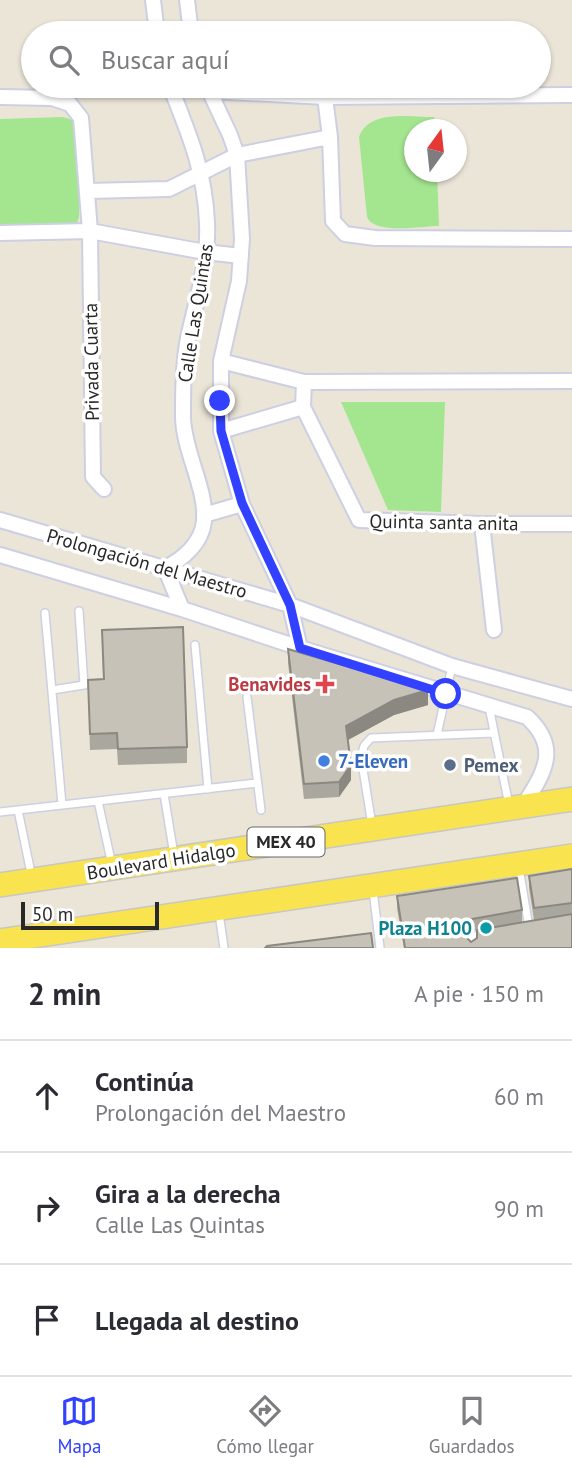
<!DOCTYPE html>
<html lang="es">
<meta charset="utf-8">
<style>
body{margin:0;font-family:"PT Sans",sans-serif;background:#f2f2f3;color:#2b2b33}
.compass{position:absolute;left:404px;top:119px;width:63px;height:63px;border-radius:50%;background:#fff;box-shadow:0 2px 5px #0004;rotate:15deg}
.scale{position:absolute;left:21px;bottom:18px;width:138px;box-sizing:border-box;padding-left:7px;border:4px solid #282828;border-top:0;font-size:19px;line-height:24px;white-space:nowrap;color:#282828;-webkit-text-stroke:5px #fff;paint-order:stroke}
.stop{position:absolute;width:21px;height:21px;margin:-16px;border:5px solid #3141ff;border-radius:50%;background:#fff}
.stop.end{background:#3141ff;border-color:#fff;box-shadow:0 2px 7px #0008}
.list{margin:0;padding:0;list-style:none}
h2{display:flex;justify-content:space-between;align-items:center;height:91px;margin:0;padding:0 28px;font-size:30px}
h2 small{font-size:23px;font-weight:400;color:#7c7c81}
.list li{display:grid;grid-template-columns:46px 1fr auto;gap:21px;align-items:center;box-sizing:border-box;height:112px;padding:0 28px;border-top:2px solid #e1e1e2}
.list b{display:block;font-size:26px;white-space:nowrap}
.list p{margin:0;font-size:23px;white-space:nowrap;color:#7c7c81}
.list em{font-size:23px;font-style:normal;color:#7c7c81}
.icon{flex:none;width:38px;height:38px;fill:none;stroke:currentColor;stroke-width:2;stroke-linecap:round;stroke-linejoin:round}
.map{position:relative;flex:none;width:572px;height:948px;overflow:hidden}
.search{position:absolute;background:#fff;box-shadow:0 2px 5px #0004;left:21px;right:21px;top:21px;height:77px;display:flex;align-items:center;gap:18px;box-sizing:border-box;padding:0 24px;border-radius:38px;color:#7c7c81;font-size:26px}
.sheet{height:427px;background:#fff}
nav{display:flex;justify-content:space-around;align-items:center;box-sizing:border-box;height:98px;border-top:2px solid #e1e1e2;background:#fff;font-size:19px;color:#7c7c81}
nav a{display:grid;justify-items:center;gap:4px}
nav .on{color:#3141ff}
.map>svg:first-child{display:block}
</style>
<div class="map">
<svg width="572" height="948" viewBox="0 0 572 948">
<rect width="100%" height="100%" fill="#ebe5d8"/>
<path fill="#a4e690" d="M62,117C73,119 77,121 80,132L79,217L77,223L69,227L0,226V119Z
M434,117L435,129L414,130V172H437L439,226C422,226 374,235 367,217L359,137C369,109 410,117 434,117Z
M341,402H445L441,512L388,510Z"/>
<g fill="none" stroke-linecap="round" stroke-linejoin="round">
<g stroke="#cdcfe2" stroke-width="10">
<path id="service" d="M45,613L62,805
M195,645L208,789
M52,690L84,685L79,611
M247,697L261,810
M489,707L509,805
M437,735L452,666
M164,794L174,855
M98,801L112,865
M18,810L32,878
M0,812L257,783
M372,825L361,757L364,746L371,738L494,733
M519,868L529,927
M373,890L380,948
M219,913L224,948
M472,948L470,937L486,934"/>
</g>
<g stroke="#cdcfe2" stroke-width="18">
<path id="minor" d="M153,0L157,33
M187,0L191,33
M170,86C189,134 205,171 207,223C209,262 196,301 188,338C183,364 183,391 183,418C184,452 207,490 204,521C202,543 183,559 165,568L182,609
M207,86L230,135L237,155L242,239L239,281L221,361V431L242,504L290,605L300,648
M209,91L325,97L572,95
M0,97L52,98L70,104L81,118L90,231L93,477L104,489
M325,97L330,137L333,221L345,234L375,238L572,239
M88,191L169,189L237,155L330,137
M0,233L90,231L205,252L241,256
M221,361L304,382L572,381
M304,382L303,407L359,520L482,524H572
M221,431L303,407
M204,515L242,504
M0,520L290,605L452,666L572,699
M482,524L494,630
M0,555L182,609L300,648L527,717C561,748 544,773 523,806"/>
</g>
<g stroke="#c7c7c7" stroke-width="26">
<path id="primary" d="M0,885L572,799
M0,941L572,856"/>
</g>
<use href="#service" stroke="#fff" stroke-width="7"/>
<use href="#minor" stroke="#fff" stroke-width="14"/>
<use href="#primary" stroke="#f9e44f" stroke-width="23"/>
</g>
<path fill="#aaa79e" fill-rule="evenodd" d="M102,630L187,747V763L118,765L117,749L90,750L88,680L103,679Z
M288,649L428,705L394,715L348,740L351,780L339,797L304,799L288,663Z
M572,869V948H404L397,908V896L522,910V922L534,920L529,888V876ZM477,930V938L471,942L466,937L467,932Z"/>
<path fill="#8b8881" d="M428,690V705L394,715L346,741V726L394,700Z
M351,765V780L339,797V782Z
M467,920V932L464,938V926Z"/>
<path fill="#c6c2b8" stroke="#8b8881" stroke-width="2" d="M183,627L187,747L118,749L117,733L90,734L88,680L104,679L102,630Z
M288,649L428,690L394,700L346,726L351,765L339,782L304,784Z
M572,869V903L534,908L529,876Z
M517,878L522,910L467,920L464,926L466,937L471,942L477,938V930L572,914V948H405L397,896Z
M371,933L373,948H265L267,946Z"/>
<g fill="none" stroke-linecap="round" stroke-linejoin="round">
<path stroke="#3141ff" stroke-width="9" d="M220,401L221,431L242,503L290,605L300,648L446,694"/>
</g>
<path fill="#e0444e" stroke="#fff" stroke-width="2.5" d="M321.5 673.5h7v7h7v7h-7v7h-7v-7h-7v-7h7z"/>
<circle fill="#3f7fe0" stroke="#fff" stroke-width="2.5" cx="324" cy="761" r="7"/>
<circle fill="#5c6f8a" stroke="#fff" stroke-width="2.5" cx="450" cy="765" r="7"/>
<circle fill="#0f9aa8" stroke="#fff" stroke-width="2.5" cx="486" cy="928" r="7"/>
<g text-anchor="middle" stroke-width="7" stroke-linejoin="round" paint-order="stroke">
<rect fill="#fff" stroke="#686868" stroke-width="2" x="247.5" y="827.5" width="77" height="29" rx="5"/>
<g font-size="18" font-weight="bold" fill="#282828">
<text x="286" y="848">MEX 40</text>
</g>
<g font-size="19" fill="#282828" stroke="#fff">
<text transform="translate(195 313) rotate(-81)" y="7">Calle Las Quintas</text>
<text transform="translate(91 362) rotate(-91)" y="7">Privada Cuarta</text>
<text transform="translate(444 522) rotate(1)" y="7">Quinta santa anita</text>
<text transform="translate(147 563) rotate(16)" y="7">Prolongación del Maestro</text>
<text transform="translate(161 861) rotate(-9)" y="7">Boulevard Hidalgo</text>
</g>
<g font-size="19" font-weight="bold" fill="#be3a42" stroke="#fff" text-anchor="end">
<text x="311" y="691">Benavides</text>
</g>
<g font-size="19" font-weight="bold" fill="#366cbe" stroke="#fff" text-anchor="start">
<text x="338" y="768">7-Eleven</text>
</g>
<g font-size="19" font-weight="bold" fill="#4e5e75" stroke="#fff" text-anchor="start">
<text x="464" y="772">Pemex</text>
</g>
<g font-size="19" font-weight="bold" fill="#0d838f" stroke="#fff" text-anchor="end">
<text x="472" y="935">Plaza H100</text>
</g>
</g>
</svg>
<svg class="compass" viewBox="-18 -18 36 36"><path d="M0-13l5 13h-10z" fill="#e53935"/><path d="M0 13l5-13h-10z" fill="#7c7c81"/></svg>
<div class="scale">50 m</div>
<div class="stop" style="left:446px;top:694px"></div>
<div class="stop end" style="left:220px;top:401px"></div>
<div class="search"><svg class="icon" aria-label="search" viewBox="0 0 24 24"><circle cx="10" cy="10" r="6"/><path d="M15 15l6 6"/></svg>Buscar aquí</div>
</div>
<section class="sheet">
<h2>2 min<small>A pie · 150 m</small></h2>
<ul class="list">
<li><svg class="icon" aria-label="ahead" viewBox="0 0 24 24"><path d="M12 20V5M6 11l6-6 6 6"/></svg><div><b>Continúa</b><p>Prolongación del Maestro</p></div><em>60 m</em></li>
<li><svg class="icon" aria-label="right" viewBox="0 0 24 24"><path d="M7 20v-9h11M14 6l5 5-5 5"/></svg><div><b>Gira a la derecha</b><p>Calle Las Quintas</p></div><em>90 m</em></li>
<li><svg class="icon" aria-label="arrive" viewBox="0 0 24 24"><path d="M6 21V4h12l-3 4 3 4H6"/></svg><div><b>Llegada al destino</b></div></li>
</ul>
</section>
<nav>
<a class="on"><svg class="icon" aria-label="map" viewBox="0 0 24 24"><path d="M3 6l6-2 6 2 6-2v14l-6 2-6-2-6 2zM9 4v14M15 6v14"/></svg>Mapa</a>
<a><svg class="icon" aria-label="directions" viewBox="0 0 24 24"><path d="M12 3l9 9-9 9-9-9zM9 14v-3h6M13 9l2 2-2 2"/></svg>Cómo llegar</a>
<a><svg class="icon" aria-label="saved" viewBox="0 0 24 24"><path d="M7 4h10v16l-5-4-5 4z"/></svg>Guardados</a>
</nav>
